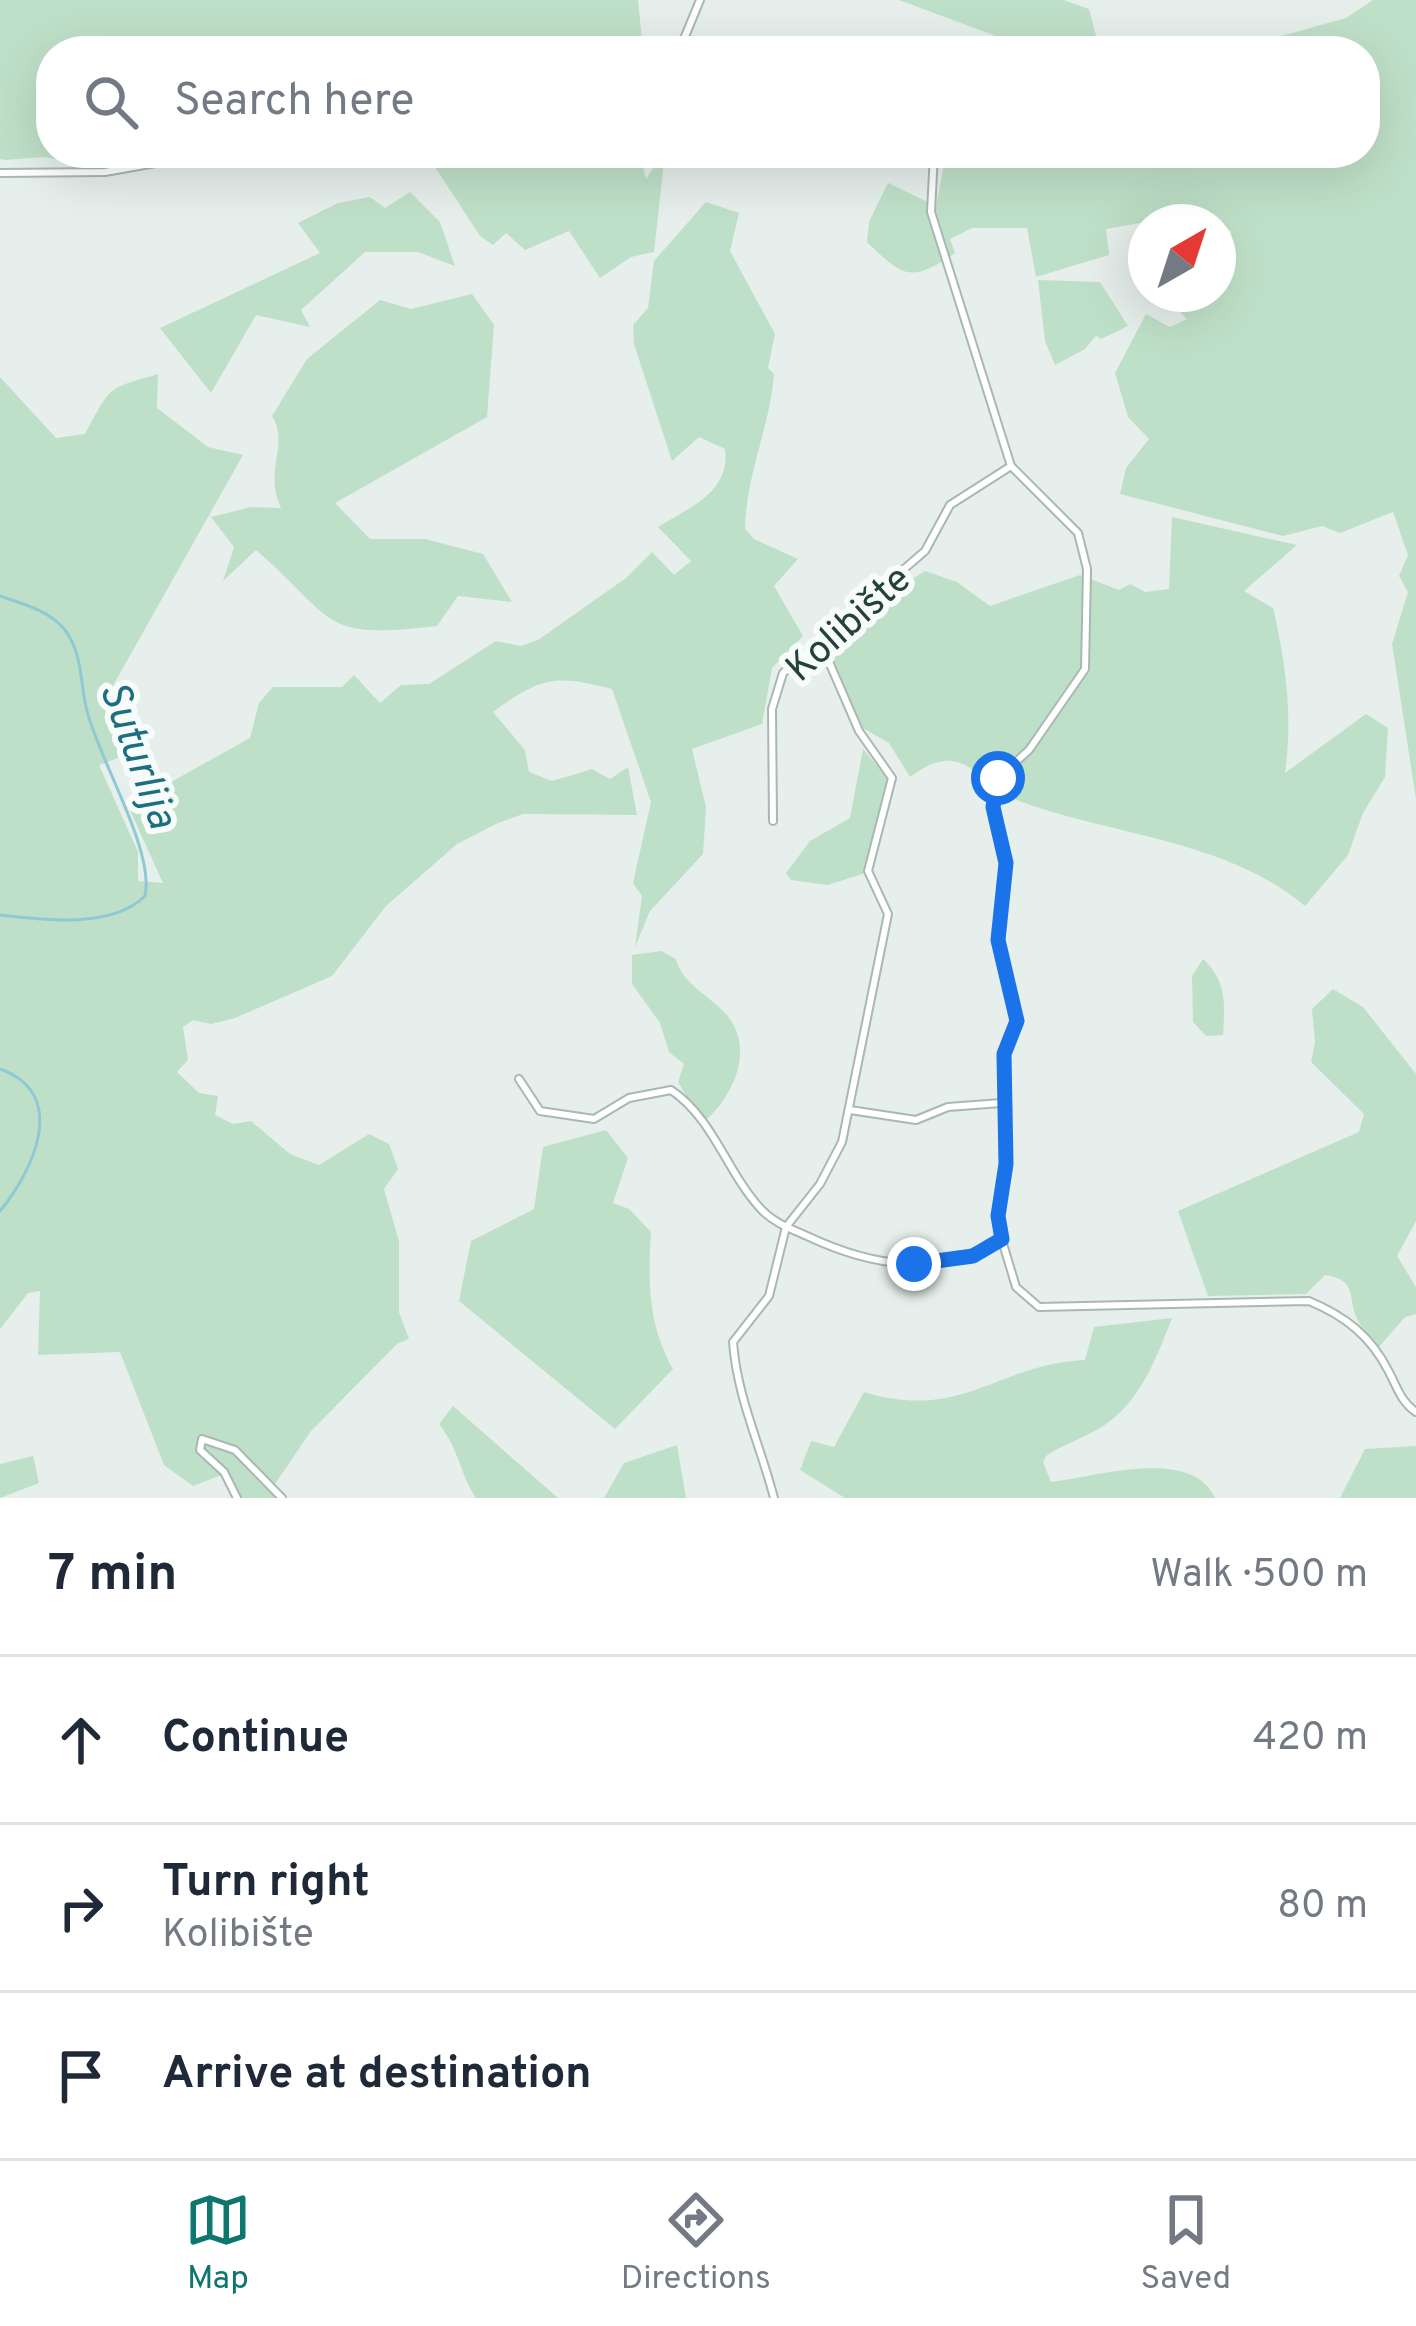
<!DOCTYPE html>
<meta charset="utf-8">
<style>
body{margin:0;font-family:Overpass,sans-serif;background:#f6f6f7;color:#1f2937}
.compass{position:absolute;left:1128px;top:204px;width:108px;height:108px;border-radius:50%;background:#fff;box-shadow:0 12px 48px #0002;rotate:39deg}
.stop{position:absolute;width:36px;height:36px;margin:-27px;border:9px solid #1a73e8;border-radius:50%;background:#fff}
.stop.end{background:#1a73e8;border-color:#fff;box-shadow:0 3px 12px #0008}
.list{margin:0;padding:0;list-style:none}
h2{display:flex;justify-content:space-between;align-items:center;height:156px;margin:0;padding:0 48px;font-size:51px}
h2 small{font-size:39px;font-weight:400;color:#747a83}
.list li{display:grid;grid-template-columns:78px 1fr auto;gap:36px;align-items:center;box-sizing:border-box;height:168px;padding:0 48px;border-top:3px solid #e0e1e3}
.list b{display:block;font-size:45px;white-space:nowrap}
.list p{margin:0;font-size:39px;white-space:nowrap;color:#747a83}
.list em{font-size:39px;font-style:normal;color:#747a83}
.icon{flex:none;width:66px;height:66px;fill:none;stroke:currentColor;stroke-width:2;stroke-linecap:round;stroke-linejoin:round}
.map{position:relative;flex:none;width:1416px;height:1498px;overflow:hidden}
.search{position:absolute;background:#fff;box-shadow:0 12px 48px #0002;left:36px;right:36px;top:36px;height:132px;display:flex;align-items:center;gap:30px;box-sizing:border-box;padding:0 42px;border-radius:48px;color:#747a83;font-size:45px}
.sheet{height:660px;background:#fff}
nav{display:flex;justify-content:space-around;align-items:center;box-sizing:border-box;height:168px;border-top:3px solid #e0e1e3;background:#fff;font-size:33px;color:#747a83}
nav a{display:grid;justify-items:center;gap:6px}
nav .on{color:#0f766e}
.map>svg:first-child{display:block}
</style>
<div class="map">
<svg width="1416" height="1498" viewBox="0 0 1416 1498">
<rect width="100%" height="100%" fill="#e6efeb"/>
<path fill="#bfe0c8" d="M0,0H638L642,40L623,51H51V153H158L81,163L43,157L5,160L0,159Z
M899,0H1064L1089,9L1100,51H1020V45Z
M1373,0H1416V799L1392,644L1408,592L1399,576L1408,555L1393,512L1340,533L1322,526L1283,536L1120,494L1126,468L1149,439L1128,417L1115,373L1146,314L1170,327L1187,319L1162,294H1218V267L1233,257L1231,231L1218,222H1146L1106,229L1109,255L1036,277L1027,228H972L950,239L955,253C911,283 904,278 867,242L869,222L888,183L936,206L946,155L955,153H1365V51H1228L1346,18Z
M426,153H640L646,179L658,161L664,162L654,252L631,257L600,278L569,231L525,250L506,233L493,245L480,236Z
M410,192L440,222L455,266L418,252H365L301,310L310,327L256,315L211,393L160,328L320,253L298,223L338,203L370,197L385,208Z
M706,202L739,213L730,251L775,334L768,368L774,374C770,427 746,474 745,529L754,539L798,559L774,586L803,636L772,668L762,724L692,749L706,807L703,854L650,911L635,947L642,896L633,883L651,802L612,689C554,674 541,677 493,712L525,750L529,772L552,781L592,769L610,779L628,767L637,815L523,814L496,824L457,844L386,906L332,976L235,1018L211,1024L193,1020L183,1027L188,1060L177,1072L199,1093L218,1096L215,1115L233,1124L251,1121L290,1154L319,1165L369,1134L389,1144L398,1169L384,1189L399,1241V1312L409,1339L397,1344L311,1431L275,1484L287,1498H241L224,1474L193,1486L164,1465L120,1352L38,1355L40,1291L28,1293L0,1329V377L56,438L85,434C113,383 106,390 158,374L157,408L208,447L243,455L110,691L118,758L99,765L138,852V881L163,883L128,806L250,738L259,703L273,687H342L354,675L380,703L401,685L429,684L496,641L521,646L538,640L626,578L652,552L674,575L691,561L658,527C688,508 731,492 725,449L699,437L672,461L634,344L633,325L648,308L654,261Z
M1038,280L1100,282L1128,326L1101,339L1096,336L1085,349L1055,365L1045,341Z
M472,294L494,325L487,417L335,503L370,539H425L483,554L512,602L458,596L437,626C318,640 338,621 256,550L223,581L234,547L211,517L251,507L281,508C263,471 290,445 272,416L307,359L380,300L411,309Z
M1172,517L1297,545L1244,591L1273,608C1286,663 1293,718 1285,773L1366,714L1388,728L1385,777L1363,813L1348,855L1305,906C1224,838 1109,836 1014,799C993,790 973,763 952,761C937,759 922,768 910,777L889,743L859,726L824,656L845,622L925,571L957,582L990,606L1080,575L1119,590L1130,584L1145,592L1169,589Z
M863,749L888,779L865,873L828,885L791,880L786,873L810,841L850,818Z
M661,951L676,959C682,984 709,995 726,1014C756,1049 733,1097 703,1123L678,1082L684,1064L669,1052L660,1023L632,984V955Z
M1203,959C1227,981 1225,1004 1223,1035L1206,1036L1193,1022L1192,976Z
M1333,989L1363,1007L1416,1074V1221L1397,1256L1416,1287V1314L1405,1317L1379,1347C1373,1339 1365,1332 1360,1324C1345,1299 1361,1281 1325,1275L1306,1294L1208,1296L1178,1211L1359,1132L1364,1114L1311,1062L1315,1042L1312,1009Z
M606,1130L628,1158L613,1203L629,1209L651,1232C648,1282 648,1325 673,1369L615,1429L459,1301L471,1241L534,1209L543,1147Z
M1172,1318C1156,1359 1139,1406 1098,1429C1081,1439 1062,1445 1046,1456L1043,1462L1051,1482C1095,1477 1192,1446 1215,1498H845L800,1470L811,1441L834,1447L864,1392C963,1422 996,1364 1085,1360L1094,1327Z
M453,1406L558,1498H476C459,1472 460,1451 439,1424Z
M677,1445L686,1498H604L624,1463Z
M1416,1446V1498H1340L1365,1449Z
M33,1456L39,1483L0,1498V1464Z"/>
<g fill="none" stroke-linecap="round" stroke-linejoin="round">
<path stroke="#8ec9d4" stroke-width="3" d="M0,596C23,604 49,610 65,630C83,654 80,684 87,711C100,762 155,851 145,896C112,929 42,920 0,915
M0,1069C70,1094 33,1171 0,1211"/>
<g stroke="#a8b8b2" stroke-width="10">
<path id="street" d="M679,51L700,0
M934,153L931,212L1011,466L1078,533L1087,569L1085,669L1029,750L998,778L993,807L1007,863L998,940L1017,1021L1004,1055L1006,1164L998,1227L1016,1287L1039,1307L1309,1301C1345,1316 1371,1336 1389,1372C1397,1387 1401,1402 1416,1412
M0,173L105,172L212,153
M773,821L772,709L783,673L925,551L950,505L1011,466
M519,1079L540,1111L594,1119L629,1098L671,1090C713,1118 727,1172 760,1208C772,1222 791,1229 807,1236C873,1267 936,1277 1002,1239
M850,1110L916,1120L948,1107L1001,1103
M237,1498L224,1472L200,1450L202,1439L235,1450L282,1498
M774,1498C760,1444 737,1397 733,1342L769,1296L786,1227L820,1184L842,1142L888,914L868,871L892,778L859,731L826,655L842,620"/>
</g>
<use href="#street" stroke="#fff" stroke-width="6"/>
</g>
<g fill="none" stroke-linecap="round" stroke-linejoin="round">
<path stroke="#1a73e8" stroke-width="15" d="M914,1264L973,1256L1002,1239L998,1216L1006,1164L1004,1054L1017,1021L998,940L1006,863L993,807L998,778"/>
</g>
<g text-anchor="middle" stroke-width="12" stroke-linejoin="round" paint-order="stroke">
<g font-size="39" fill="#24423a" stroke="#f7fbf9">
<text transform="translate(847 622) rotate(-42)" y="14">Kolibište</text>
</g>
<g font-size="42" font-style="italic" fill="#1c6f80" stroke="#f7fbf9">
<text transform="translate(140 754) rotate(70)" y="15">Suturlija</text>
</g>
</g>
</svg>
<svg class="compass" viewBox="-18 -18 36 36"><path d="M0-13l5 13h-10z" fill="#e53935"/><path d="M0 13l5-13h-10z" fill="#747a83"/></svg>
<div class="stop" style="left:998px;top:778px"></div>
<div class="stop end" style="left:914px;top:1264px"></div>
<div class="search"><svg class="icon" aria-label="search" viewBox="0 0 24 24"><circle cx="10" cy="10" r="6"/><path d="M15 15l6 6"/></svg>Search here</div>
</div>
<section class="sheet">
<h2>7 min<small>Walk · 500 m</small></h2>
<ul class="list">
<li><svg class="icon" aria-label="ahead" viewBox="0 0 24 24"><path d="M12 20V5M6 11l6-6 6 6"/></svg><div><b>Continue</b></div><em>420 m</em></li>
<li><svg class="icon" aria-label="right" viewBox="0 0 24 24"><path d="M7 20v-9h11M14 6l5 5-5 5"/></svg><div><b>Turn right</b><p>Kolibište</p></div><em>80 m</em></li>
<li><svg class="icon" aria-label="arrive" viewBox="0 0 24 24"><path d="M6 21V4h12l-3 4 3 4H6"/></svg><div><b>Arrive at destination</b></div></li>
</ul>
</section>
<nav>
<a class="on"><svg class="icon" aria-label="map" viewBox="0 0 24 24"><path d="M3 6l6-2 6 2 6-2v14l-6 2-6-2-6 2zM9 4v14M15 6v14"/></svg>Map</a>
<a><svg class="icon" aria-label="directions" viewBox="0 0 24 24"><path d="M12 3l9 9-9 9-9-9zM9 14v-3h6M13 9l2 2-2 2"/></svg>Directions</a>
<a><svg class="icon" aria-label="saved" viewBox="0 0 24 24"><path d="M7 4h10v16l-5-4-5 4z"/></svg>Saved</a>
</nav>
